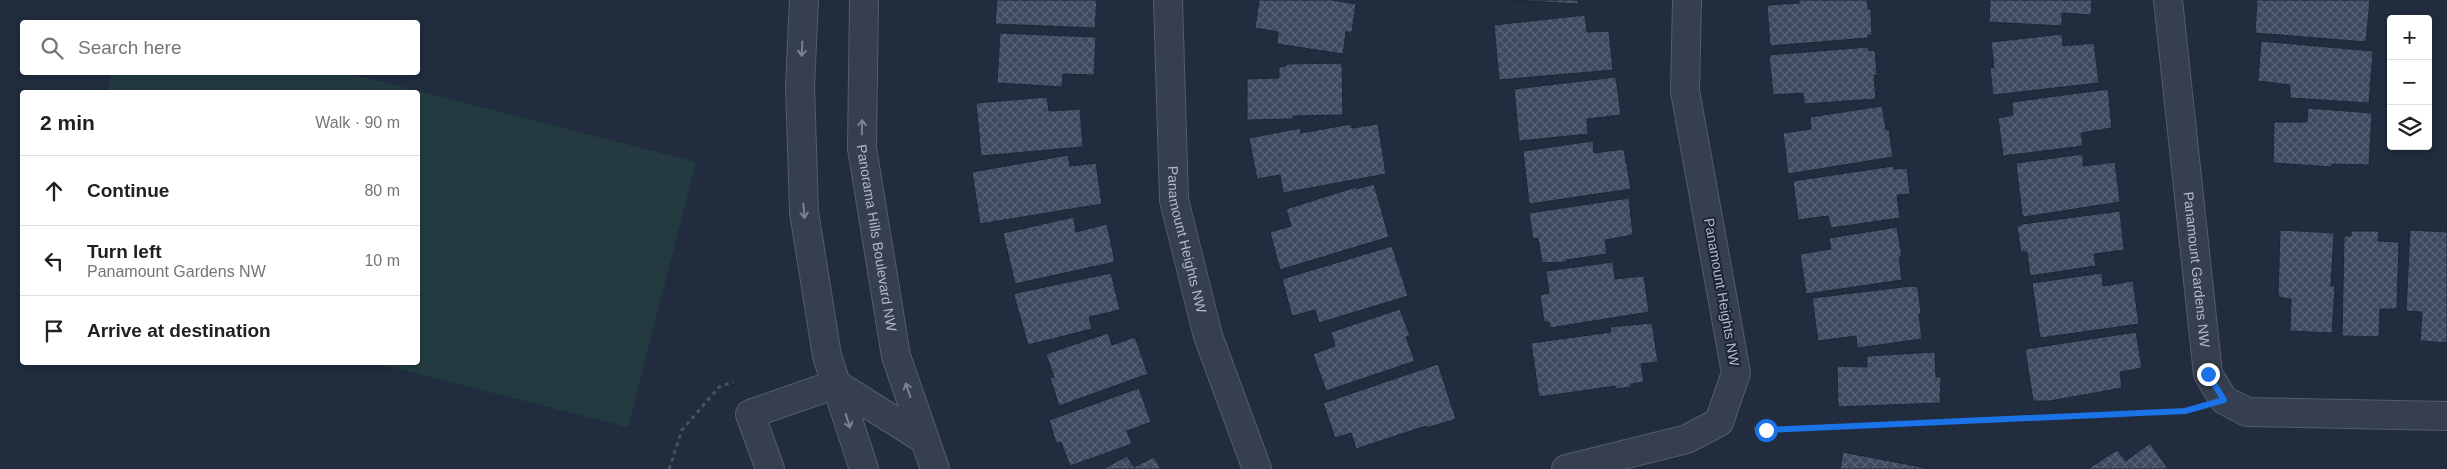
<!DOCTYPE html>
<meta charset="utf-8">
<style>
body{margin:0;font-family:Helvetica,sans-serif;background:#f6f6f6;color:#202124}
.controls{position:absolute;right:15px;top:15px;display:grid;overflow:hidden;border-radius:5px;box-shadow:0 2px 8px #0003}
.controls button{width:45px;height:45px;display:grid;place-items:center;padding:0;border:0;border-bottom:1px solid #e0e0e0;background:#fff;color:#202124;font:25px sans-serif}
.stop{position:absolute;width:15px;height:15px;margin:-11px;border:4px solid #1a73e8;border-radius:50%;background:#fff}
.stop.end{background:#1a73e8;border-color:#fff;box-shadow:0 1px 5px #0008}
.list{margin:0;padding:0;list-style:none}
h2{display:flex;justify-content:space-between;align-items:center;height:65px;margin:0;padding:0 20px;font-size:21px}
h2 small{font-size:16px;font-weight:400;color:#757577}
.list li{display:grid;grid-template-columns:32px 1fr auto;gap:15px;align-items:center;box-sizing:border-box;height:70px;padding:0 20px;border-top:1px solid #e0e0e0}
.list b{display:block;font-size:19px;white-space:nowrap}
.list p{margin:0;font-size:16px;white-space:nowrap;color:#757577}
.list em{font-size:16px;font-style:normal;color:#757577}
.icon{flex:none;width:28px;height:28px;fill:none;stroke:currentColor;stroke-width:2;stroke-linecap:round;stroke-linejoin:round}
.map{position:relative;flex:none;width:2447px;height:469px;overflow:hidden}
.search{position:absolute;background:#fff;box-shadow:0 2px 8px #0003;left:20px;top:20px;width:400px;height:55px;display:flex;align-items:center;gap:12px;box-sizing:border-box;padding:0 18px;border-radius:5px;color:#757577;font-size:19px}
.panel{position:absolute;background:#fff;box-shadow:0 2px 8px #0003;left:20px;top:90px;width:400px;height:275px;border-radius:5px}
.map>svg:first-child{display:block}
</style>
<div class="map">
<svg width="2447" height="469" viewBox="0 0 2447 469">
<defs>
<pattern id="building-cross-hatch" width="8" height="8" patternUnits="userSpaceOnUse" patternTransform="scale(1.25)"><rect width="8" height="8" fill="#3c4a5f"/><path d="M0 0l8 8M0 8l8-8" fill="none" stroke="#566275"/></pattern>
</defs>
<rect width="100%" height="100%" fill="#212c3f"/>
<path fill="#233b40" d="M112,73H347L696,162L628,427L375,363L418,362V92H107Z"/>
<path fill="url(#building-cross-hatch)" stroke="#1c2636" d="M997,0H1097L1095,28L995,24Z
M1259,0H1333L1356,4L1352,32H1346L1343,54L1277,44L1278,32L1255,28Z
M1512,0H1578V4Z
M1799,0H1867L1868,9H1871L1872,36L1868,35V38L1770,46L1767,5L1799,3Z
M1990,0H2092L2091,15L2062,13V26L1989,22Z
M2257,0H2370L2366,42L2255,33Z
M1585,15L1587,32L1609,31L1613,70L1499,80L1494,25Z
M1000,33L1096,37L1094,75L1063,74L1062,87L997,83Z
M2062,34L2063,46L2094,43L2099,83L1993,95L1990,68L1994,67L1991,42Z
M2261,41L2373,51L2369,103L2290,98V85L2258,81Z
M1868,47L1869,51L1875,50L1877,75H1874L1876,99L1804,104L1803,93L1773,95L1769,55Z
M1342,63L1343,115L1293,116V119L1247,120V79L1279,78V67L1286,66L1287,64Z
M1616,77L1621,115L1587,119L1588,134L1519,141L1514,89Z
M2108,89L2112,128L2081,133L2083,146L2003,156L1998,118L2013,115L2012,102Z
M1047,97L1049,111L1080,109L1083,147L981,156L976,103Z
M1882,106L1886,130L1889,129L1893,157L1788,174L1783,133L1811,129L1810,117Z
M2308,108L2372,113L2369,165L2332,164V167L2273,163L2274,122H2307Z
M1351,124L1352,128L1378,124L1386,174L1283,193L1280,175L1257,179L1249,138L1300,128L1301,133Z
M1593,141L1594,153L1624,149L1631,189L1529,204L1523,151Z
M2083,154V166L2115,162L2120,202L2024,217L2022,214L2016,163Z
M1068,155L1070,166L1096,163L1102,204L980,224L972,172Z
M1893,166L1894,169L1907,168L1910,194L1897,195L1900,218L1831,228L1828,216L1798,220L1793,181Z
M1374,184L1389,237L1280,270L1270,232L1291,226L1286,209L1356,187L1357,189Z
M1629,198L1633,235L1605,240L1607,254L1566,260V262L1542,263L1538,238L1533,239L1529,213Z
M2120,211L2124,250L2094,254L2096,266L2030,276L2027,252H2021L2017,227L2022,224Z
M1074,217L1076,232L1107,224L1115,262L1015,284L1003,233Z
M1897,227L1902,257H1899L1902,280L1806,294L1800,254L1831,249L1829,238Z
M2280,230L2334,233L2331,286H2335L2332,333L2290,331L2291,299L2278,297Z
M2410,230L2447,232V343L2420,341L2422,312L2406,311Z
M2351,231H2379L2378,241L2399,242L2397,309H2380L2379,337L2342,336L2344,236H2351Z
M1392,246L1408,296L1319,323L1315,310L1292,316L1282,279Z
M1613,262L1615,279L1644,276L1649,312L1550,328L1549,322H1544L1540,295L1549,293L1546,271Z
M1111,273L1120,310L1089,317L1092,329L1028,345L1014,296L1016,293Z
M2102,273L2103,286L2133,281L2139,324L2040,338L2032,283Z
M1911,286L1918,287L1921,314H1919L1922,339L1857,348L1856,336L1818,341L1812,298Z
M1400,309L1410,336L1406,337L1415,361L1326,391L1313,354L1335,346L1331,332Z
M1652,323L1658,362L1641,364L1644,382L1631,384V387L1616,389V386L1539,397L1531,343L1611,332L1610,327Z
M2136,332L2142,368L2120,372L2122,388L2050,401H2033L2025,349Z
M1108,333L1112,345L1135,337L1148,374L1059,406L1050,378L1054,377L1046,354Z
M1935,352L1936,377H1941L1940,403L1838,407L1837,366L1867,367V356Z
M1438,364L1456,419L1427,428L1426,426L1356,449L1351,433L1335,438L1323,403Z
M1139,388L1151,422L1127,431L1132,444L1070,466L1061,442L1056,443L1049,420Z
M2150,443L2168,469H2088L2117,450L2126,461Z
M1843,452L1931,469H1840Z
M1127,456L1134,467L1154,457L1161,469H1103Z"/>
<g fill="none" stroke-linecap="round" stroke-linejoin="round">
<g stroke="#535c6d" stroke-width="30">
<g id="minor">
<path d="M804,0L800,86L804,212L827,356L864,469"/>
<path id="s1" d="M864,0L862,148L896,356L935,469"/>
<path id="s2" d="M1168,0L1174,200L1208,336L1257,469"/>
<path id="s3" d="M2168,0L2208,374L2224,400L2247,412L2447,416"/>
<path d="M770,469L750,414L836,384L925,440"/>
<path d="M1566,469L1687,439L1719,422L1736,373L1685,91L1687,0"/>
</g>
</g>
<path stroke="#3e575a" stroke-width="3" stroke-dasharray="4 4" stroke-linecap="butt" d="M1754,428L1766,430L2189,410
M669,469L682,430L719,387L733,382"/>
<use href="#minor" stroke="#353f4f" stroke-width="28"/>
</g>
<defs><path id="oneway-shaft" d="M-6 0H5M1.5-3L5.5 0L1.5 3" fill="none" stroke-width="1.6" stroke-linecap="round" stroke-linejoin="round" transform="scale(1.25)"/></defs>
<g stroke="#798293">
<use href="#oneway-shaft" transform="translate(802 49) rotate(93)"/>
<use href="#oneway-shaft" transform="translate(862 127) rotate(-89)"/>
<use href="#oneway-shaft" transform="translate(804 211) rotate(85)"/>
<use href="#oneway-shaft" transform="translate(908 390) rotate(-109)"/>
<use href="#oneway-shaft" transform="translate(848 421) rotate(72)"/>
</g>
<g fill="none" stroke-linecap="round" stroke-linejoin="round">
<path stroke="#1a73e8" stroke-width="6" d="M1766,430L2185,411L2224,400L2208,374"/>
</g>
<g text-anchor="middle" stroke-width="4" stroke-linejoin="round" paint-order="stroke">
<g font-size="14" fill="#b1b9ca" stroke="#1a2434">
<text dy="5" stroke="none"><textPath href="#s1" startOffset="239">Panorama Hills Boulevard NW</textPath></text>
<text dy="5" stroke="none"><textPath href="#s2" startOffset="241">Panamount Heights NW</textPath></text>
<text dy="5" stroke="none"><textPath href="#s3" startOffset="271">Panamount Gardens NW</textPath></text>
<text transform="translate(1722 292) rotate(80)" y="5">Panamount Heights NW</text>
</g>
</g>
</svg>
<div class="controls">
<button>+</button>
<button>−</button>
<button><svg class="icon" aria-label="layers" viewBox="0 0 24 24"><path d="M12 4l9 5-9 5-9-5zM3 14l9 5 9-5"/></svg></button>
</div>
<div class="stop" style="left:1766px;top:430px"></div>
<div class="stop end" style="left:2208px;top:374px"></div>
<div class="search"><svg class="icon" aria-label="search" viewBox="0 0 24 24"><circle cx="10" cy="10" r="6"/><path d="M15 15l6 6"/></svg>Search here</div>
<section class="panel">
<h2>2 min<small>Walk · 90 m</small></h2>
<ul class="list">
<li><svg class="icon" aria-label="ahead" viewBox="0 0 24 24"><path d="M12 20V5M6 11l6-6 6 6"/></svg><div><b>Continue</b></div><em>80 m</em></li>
<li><svg class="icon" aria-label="left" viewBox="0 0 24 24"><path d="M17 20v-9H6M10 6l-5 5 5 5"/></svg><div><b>Turn left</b><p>Panamount Gardens NW</p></div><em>10 m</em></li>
<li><svg class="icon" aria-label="arrive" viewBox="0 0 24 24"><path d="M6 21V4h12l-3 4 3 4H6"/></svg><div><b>Arrive at destination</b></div></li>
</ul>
</section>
</div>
